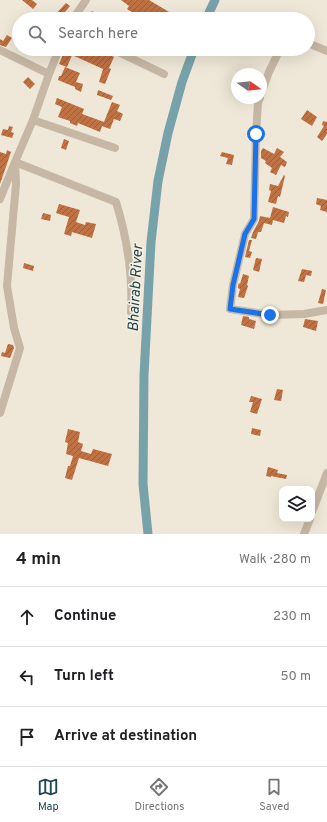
<!DOCTYPE html>
<meta charset="utf-8">
<style>
body{margin:0;font-family:Overpass,sans-serif;background:#f2f2f2;color:#202124}
.controls{position:absolute;right:12px;bottom:12px;display:grid;overflow:hidden;border-radius:8px;box-shadow:0 4px 16px #0002}
.controls button{width:36px;height:36px;display:grid;place-items:center;padding:0;border:0;border-bottom:1px solid #e0e0e0;background:#fff;color:#202124;font:20px sans-serif}
.compass{position:absolute;left:231px;top:68px;width:36px;height:36px;border-radius:50%;background:#fff;box-shadow:0 4px 16px #0002;rotate:104deg}
.stop{position:absolute;width:12px;height:12px;margin:-9px;border:3px solid #1a73e8;border-radius:50%;background:#fff}
.stop.end{background:#1a73e8;border-color:#fff;box-shadow:0 1px 4px #0008}
.list{margin:0;padding:0;list-style:none}
h2{display:flex;justify-content:space-between;align-items:center;height:52px;margin:0;padding:0 16px;font-size:17px}
h2 small{font-size:13px;font-weight:400;color:#757577}
.list li{display:grid;grid-template-columns:26px 1fr auto;gap:12px;align-items:center;box-sizing:border-box;height:60px;padding:0 16px;border-top:1px solid #e0e0e0}
.list b{display:block;font-size:15px;white-space:nowrap}
.list em{font-size:13px;font-style:normal;color:#757577}
.icon{flex:none;width:22px;height:22px;fill:none;stroke:currentColor;stroke-width:2;stroke-linecap:round;stroke-linejoin:round}
.map{position:relative;flex:none;width:327px;height:534px;overflow:hidden}
.search{position:absolute;background:#fff;box-shadow:0 4px 16px #0002;left:12px;right:12px;top:12px;height:44px;display:flex;align-items:center;gap:10px;box-sizing:border-box;padding:0 14px;border-radius:22px;color:#757577;font-size:15px}
.sheet{height:232px;background:#fff}
nav{display:flex;justify-content:space-around;align-items:center;box-sizing:border-box;height:56px;border-top:1px solid #e0e0e0;background:#fff;font-size:11px;color:#757577}
nav a{display:grid;justify-items:center;gap:2px}
nav .on{color:#1d4750}
.map>svg:first-child{display:block}
</style>
<div class="map">
<svg width="327" height="534" viewBox="0 0 327 534">
<defs>
<pattern id="building-hatch" width="6" height="6" patternUnits="userSpaceOnUse"><rect width="6" height="6" fill="#bf7244"/><path d="M-1 1l2-2M0 6l6-6M5 7l2-2" fill="none" stroke="#9c5e39"/></pattern>
</defs>
<rect width="100%" height="100%" fill="#efe7d7"/>
<g fill="none" stroke-linecap="round" stroke-linejoin="round">
<path stroke="#78a2aa" stroke-width="9" d="M206,19L215,0
M148,534L143,484L144,375L151,242L158,181L168,133L182,82L194,49"/>
</g>
<path fill="url(#building-hatch)" d="M22,0H32L37,4L33,9Z
M121,0H149L174,15L171,19H143L127,9L129,6Z
M66,3L70,6L61,17L63,19H51Z
M92,11L98,15L95,19H80L82,15L87,18Z
M7,35L12,38L6,47L0,45V39L3,41Z
M75,49H97L101,51L102,49H104L107,50L109,54L114,57L109,68L111,69L105,84L99,82L103,69L72,55Z
M65,50L73,53L67,67L59,64Z
M65,67L80,73L76,82L83,84L81,92L75,89V87L58,80L59,76H61Z
M28,77L35,84L30,89L23,82Z
M98,90L113,96L111,100L97,95Z
M57,98L84,109L82,114L104,122L112,102L120,105L117,111L123,114L120,121L114,119L110,129L102,126L100,132L78,123L77,126L70,123V121L58,117L62,107L55,104Z
M307,110L317,117L312,126L301,119Z
M323,121L327,122V134L322,141L317,137L324,126L322,125Z
M9,126L13,127L11,132L14,133L12,138L1,135L3,129L8,130Z
M64,139L69,141L66,150L61,148Z
M263,148L274,154L277,148L284,152L280,157L287,162L285,167L281,165L276,175L270,172L272,168L265,163L266,161L261,158V151Z
M7,150L11,152L0,184V152L6,154Z
M222,152L234,155L232,165L226,164L228,158L220,156Z
M284,175L285,176L280,197L278,196L276,204L268,202L271,191L269,190L270,184L278,186Z
M317,198L327,200V212L320,210L321,206L316,204Z
M59,204L80,210L76,222L85,225L86,222L96,224L92,238L72,232L71,236L64,234L69,217L56,213Z
M273,207L289,212L288,217L286,216L284,223L273,220L272,225L264,223L261,232H258L256,239L251,238L253,232L259,221L260,216L270,218Z
M43,213L51,215L50,221L41,219Z
M249,240H252L249,251L252,252L250,258L245,257Z
M256,258L262,259L259,272L253,270Z
M24,263L34,266L33,271L23,268Z
M302,269L312,271L311,276L306,275L304,282L298,281Z
M243,274L249,276L247,285L248,286L244,298L238,297L240,289L238,288V286L239,283L240,284Z
M322,289L326,290L323,304L318,303Z
M243,316L249,317V319L256,321L254,329L241,325Z
M305,319L318,321L316,331L303,327Z
M8,344L13,345L14,348L10,358L1,356L2,352L5,353Z
M277,389L283,390L281,401L274,400Z
M251,396L262,399L257,414L250,412L253,402H249Z
M252,428L261,430L260,436L251,434Z
M68,429L80,432L78,442L83,444L81,451L91,454L93,449L112,454L108,466L79,458L72,480L65,478L68,466H70L73,456L66,454L68,443L65,442Z
M268,467L278,470L277,473L287,475L286,479L271,476V477L266,476Z"/>
<g fill="none" stroke-linecap="round" stroke-linejoin="round">
<path stroke="#c6b8a4" stroke-width="8" d="M73,19L86,0
M308,43L327,51
M112,49L164,74
M0,50L49,74L59,49
M49,74L33,120L115,148
M261,94L269,72L280,49
M260,98L258,103L256,134L254,219L245,234L233,285L230,309L270,315L304,314L327,310
M33,120L15,162L116,202C127,238 133,274 131,312
M0,199L15,162L16,184L7,286L14,328L20,348L0,413
M312,512L327,473
M304,534L310,519"/>
</g>
<g fill="none" stroke-linecap="round" stroke-linejoin="round">
<path stroke="#1a73e8" stroke-width="5" d="M256,134L254,219L245,234L233,285L230,309L270,315"/>
</g>
<g text-anchor="middle" stroke-width="3" stroke-linejoin="round" paint-order="stroke">
<g font-size="15" font-style="italic" fill="#1d4750" stroke="#f7f0e3">
<text transform="translate(135 288) rotate(-87)" y="5">Bhairab River</text>
</g>
</g>
</svg>
<div class="controls">
<button><svg class="icon" aria-label="layers" viewBox="0 0 24 24"><path d="M12 4l9 5-9 5-9-5zM3 14l9 5 9-5"/></svg></button>
</div>
<svg class="compass" viewBox="-18 -18 36 36"><path d="M0-13l5 13h-10z" fill="#e53935"/><path d="M0 13l5-13h-10z" fill="#757577"/></svg>
<div class="stop" style="left:256px;top:134px"></div>
<div class="stop end" style="left:270px;top:315px"></div>
<div class="search"><svg class="icon" aria-label="search" viewBox="0 0 24 24"><circle cx="10" cy="10" r="6"/><path d="M15 15l6 6"/></svg>Search here</div>
</div>
<section class="sheet">
<h2>4 min<small>Walk · 280 m</small></h2>
<ul class="list">
<li><svg class="icon" aria-label="ahead" viewBox="0 0 24 24"><path d="M12 20V5M6 11l6-6 6 6"/></svg><div><b>Continue</b></div><em>230 m</em></li>
<li><svg class="icon" aria-label="left" viewBox="0 0 24 24"><path d="M17 20v-9H6M10 6l-5 5 5 5"/></svg><div><b>Turn left</b></div><em>50 m</em></li>
<li><svg class="icon" aria-label="arrive" viewBox="0 0 24 24"><path d="M6 21V4h12l-3 4 3 4H6"/></svg><div><b>Arrive at destination</b></div></li>
</ul>
</section>
<nav>
<a class="on"><svg class="icon" aria-label="map" viewBox="0 0 24 24"><path d="M3 6l6-2 6 2 6-2v14l-6 2-6-2-6 2zM9 4v14M15 6v14"/></svg>Map</a>
<a><svg class="icon" aria-label="directions" viewBox="0 0 24 24"><path d="M12 3l9 9-9 9-9-9zM9 14v-3h6M13 9l2 2-2 2"/></svg>Directions</a>
<a><svg class="icon" aria-label="saved" viewBox="0 0 24 24"><path d="M7 4h10v16l-5-4-5 4z"/></svg>Saved</a>
</nav>
